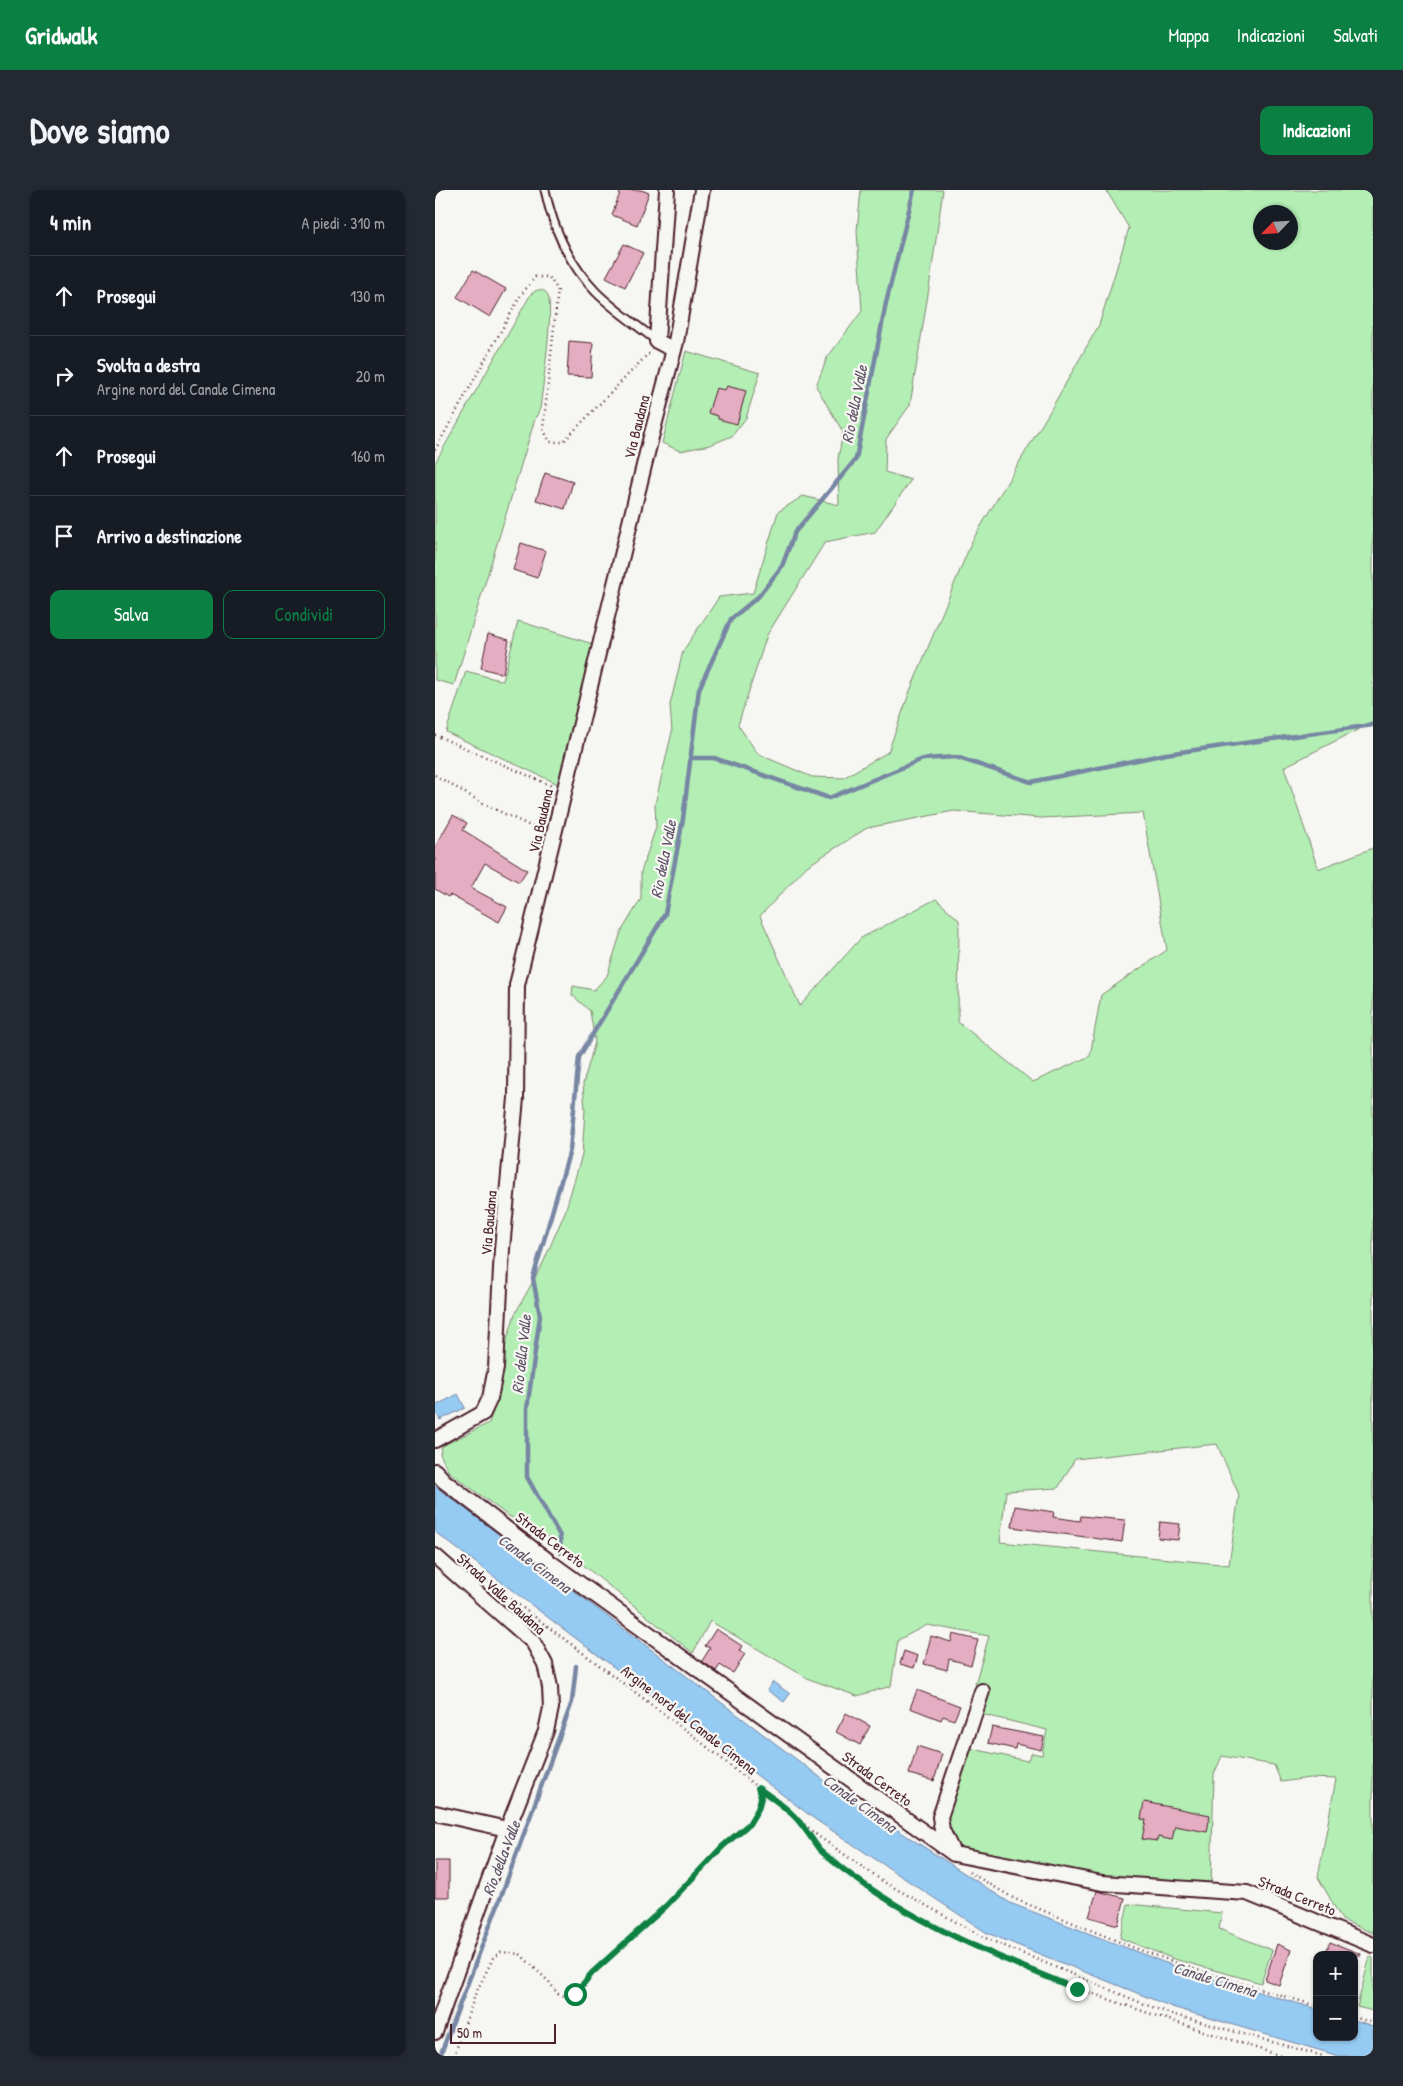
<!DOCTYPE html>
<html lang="it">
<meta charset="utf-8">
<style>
body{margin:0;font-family:"Patrick Hand",sans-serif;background:#242831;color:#f1f3f6}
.controls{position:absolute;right:15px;bottom:15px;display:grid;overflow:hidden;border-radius:10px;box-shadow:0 1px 4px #0004}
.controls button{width:45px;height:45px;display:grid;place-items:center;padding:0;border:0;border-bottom:1px solid #363941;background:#171b24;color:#f1f3f6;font:25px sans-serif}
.compass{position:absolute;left:818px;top:15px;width:45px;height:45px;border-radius:50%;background:#171b24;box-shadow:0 1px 4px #0004;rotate:245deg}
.scale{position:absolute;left:15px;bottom:12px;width:106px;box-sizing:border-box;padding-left:5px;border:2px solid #4a1f2b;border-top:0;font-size:14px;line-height:18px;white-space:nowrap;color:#4a1f2b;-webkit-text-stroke:4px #f6f6f2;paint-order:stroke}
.stop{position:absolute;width:15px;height:15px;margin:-11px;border:4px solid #0b8043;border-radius:50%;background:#fff}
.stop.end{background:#0b8043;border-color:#fff;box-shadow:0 1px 5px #0008}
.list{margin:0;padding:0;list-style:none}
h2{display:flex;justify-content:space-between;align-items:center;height:65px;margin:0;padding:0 20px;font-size:21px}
h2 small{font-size:16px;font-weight:400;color:#9ea1a6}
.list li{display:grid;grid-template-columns:32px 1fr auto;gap:15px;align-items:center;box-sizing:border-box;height:80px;padding:0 20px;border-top:1px solid #363941}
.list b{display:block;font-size:19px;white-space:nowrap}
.list p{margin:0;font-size:16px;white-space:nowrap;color:#9ea1a6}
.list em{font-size:16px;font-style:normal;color:#9ea1a6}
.actions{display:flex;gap:10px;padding:15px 20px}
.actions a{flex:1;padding:11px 0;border:1px solid #0b8043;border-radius:10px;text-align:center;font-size:18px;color:#0b8043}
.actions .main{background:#0b8043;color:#fff}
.icon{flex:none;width:28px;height:28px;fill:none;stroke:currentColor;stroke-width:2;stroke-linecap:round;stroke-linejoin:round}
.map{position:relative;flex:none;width:938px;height:1866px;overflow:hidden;border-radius:10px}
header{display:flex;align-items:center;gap:30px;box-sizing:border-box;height:70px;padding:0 25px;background:#0b8043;color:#fff}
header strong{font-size:24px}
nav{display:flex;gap:28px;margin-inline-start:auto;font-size:18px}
.intro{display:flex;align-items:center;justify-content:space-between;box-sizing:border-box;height:120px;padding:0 30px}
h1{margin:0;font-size:35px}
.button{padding:12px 22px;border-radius:10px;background:#0b8043;color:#fff;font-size:18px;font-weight:700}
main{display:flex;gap:30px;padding:0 30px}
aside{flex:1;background:#171b24;border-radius:10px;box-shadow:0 1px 4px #0004}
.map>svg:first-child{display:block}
</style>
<header>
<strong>Gridwalk</strong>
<nav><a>Mappa</a><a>Indicazioni</a><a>Salvati</a></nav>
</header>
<div class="intro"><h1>Dove siamo</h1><a class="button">Indicazioni</a></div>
<main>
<aside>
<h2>4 min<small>A piedi · 310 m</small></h2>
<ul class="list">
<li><svg class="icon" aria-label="ahead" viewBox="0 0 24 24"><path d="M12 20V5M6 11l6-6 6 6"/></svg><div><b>Prosegui</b></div><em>130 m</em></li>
<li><svg class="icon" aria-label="right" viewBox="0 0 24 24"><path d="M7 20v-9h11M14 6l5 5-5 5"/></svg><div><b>Svolta a destra</b><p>Argine nord del Canale Cimena</p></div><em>20 m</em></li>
<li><svg class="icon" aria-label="ahead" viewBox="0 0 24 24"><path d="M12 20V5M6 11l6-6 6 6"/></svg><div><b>Prosegui</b></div><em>160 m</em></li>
<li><svg class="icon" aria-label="arrive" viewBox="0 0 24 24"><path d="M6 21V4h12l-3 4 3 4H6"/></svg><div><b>Arrivo a destinazione</b></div></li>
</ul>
<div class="actions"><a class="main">Salva</a><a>Condividi</a></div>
</aside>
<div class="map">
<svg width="938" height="1866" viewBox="0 0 938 1866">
<rect width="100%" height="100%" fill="#f6f6f2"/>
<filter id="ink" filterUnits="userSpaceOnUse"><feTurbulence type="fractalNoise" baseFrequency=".02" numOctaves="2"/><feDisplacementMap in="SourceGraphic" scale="10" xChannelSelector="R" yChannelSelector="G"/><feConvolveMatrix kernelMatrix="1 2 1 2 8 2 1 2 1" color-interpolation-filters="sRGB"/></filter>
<g filter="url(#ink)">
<path fill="#b3efb4" stroke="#7e8770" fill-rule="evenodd" d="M426,0H508L494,98L475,215L451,249L450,282L476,290L440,342L390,352L332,445L303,535L323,564L377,587L408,588L453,562L475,501L537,351L615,221L664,135L694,38L671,0H938V532L849,577L883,679L938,658V1743L907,1730L883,1687L901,1589L874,1588L846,1592L839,1575L787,1566L779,1584L776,1695L663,1686L521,1657L511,1634L534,1558L592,1571L597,1563L607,1565L612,1540L546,1524L551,1496L540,1494L554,1446L492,1435L463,1450L456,1496L422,1506L374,1489L275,1431L258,1463L113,1347L72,1325L13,1281L5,1264L7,1256L54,1233L65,1200L70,1156L80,1124L108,1073L130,1022L147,965L150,920L148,894L160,852L155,821L137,805L138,796L159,800L172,786L186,742L206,709V682L221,637L220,614L237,542L235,515L248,461L284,407L318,403L343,322L368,306L404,315L403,269L408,242L381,196L392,168L427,121L422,41ZM826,22H856V52H826ZM519,621L606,628L708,623L732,760L666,805L655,866L598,892L523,832L524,730L501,709L426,748L365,816L325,726L372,676L432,638ZM782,1254L804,1305L794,1375L565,1352L571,1301L623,1298L640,1269Z
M102,100C106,100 110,100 112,104C120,113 107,202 105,219L100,229L19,495L0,490V273L89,116L96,104Z
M251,161L325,183L311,228L297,246L275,255L245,261L227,253Z
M83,431L158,454L123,594L11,542L31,481L68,491Z
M693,1714L787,1723L784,1739L837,1760L826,1793L739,1769L685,1748Z
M935,1766L938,1768V1821L922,1817Z"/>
<path fill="#95caf3" stroke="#7786a3" d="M23,1204L30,1218L5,1230L0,1221V1216Z
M0,1296L406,1603L575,1713L749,1780L882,1819V1847H919V1830L938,1836V1866H904L737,1817L552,1743L381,1630L0,1342Z
M338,1492L355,1504L349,1512L332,1500Z"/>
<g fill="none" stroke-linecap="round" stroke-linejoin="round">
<path stroke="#7786a3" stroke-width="4.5" d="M256,568H279L394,608L488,569L521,567L596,592L731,564L938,535
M126,1363L125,1346L92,1287V1219L105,1126L98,1088L135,960L144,867L230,724L248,629L264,499L296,429L324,406L347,376L360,342L421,269L451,113L479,0
M5,1866L68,1701L137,1512L141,1476"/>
</g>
<path fill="#e4adc2" stroke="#4a1f2b" d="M186,0H206L214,3L202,35L177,25Z
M189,54L208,63L190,97L171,87Z
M38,80L71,99L55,127L22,107Z
M134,151L158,153L156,187L132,186Z
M292,196L311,201L302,234L283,229V226L273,223L281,198L290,200Z
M110,283L138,292L130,319L101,310Z
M86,353L111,361L102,388L78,380Z
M53,444L74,450L68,484L46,478Z
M18,625L32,633L28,640L92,680L84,692L50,673L36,698L72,717L64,732L15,705L13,707L0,699V657Z
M580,1316L619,1322L618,1327L645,1331L646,1326L690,1330L687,1352L577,1337Z
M725,1332L745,1334L743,1350L723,1348Z
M281,1439L307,1456L304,1461L310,1464L298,1483L285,1475L281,1481L267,1471L275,1458L270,1456Z
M518,1444L543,1450L536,1475L514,1469L512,1480L489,1474L496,1446L516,1452Z
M469,1461L483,1466L479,1478L465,1474Z
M482,1500L525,1516L519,1530L508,1526L506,1530L475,1518Z
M411,1523L435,1536L425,1555L401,1542Z
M557,1537L609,1547L606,1560L581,1554L580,1559L553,1553Z
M482,1556L507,1564L499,1591L474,1584Z
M709,1612L775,1625L772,1642L740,1636L737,1650L723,1647L722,1651L707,1649L711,1630L706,1629Z
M0,1671H14V1707H0Z
M662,1701L690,1708L683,1735L654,1727Z
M895,1752L926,1764V1765H890Z
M842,1754L856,1760L844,1795L830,1790Z"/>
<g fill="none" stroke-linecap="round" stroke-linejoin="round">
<g stroke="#4a1f2b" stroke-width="11">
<path id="lane" d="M110,0C118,38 134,74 161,102C179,120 202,135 222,151"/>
</g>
<g stroke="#4a1f2b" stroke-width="18">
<path id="street" d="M232,0L222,151L239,160
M0,1250L48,1223L55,1208L61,1178L67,1059L81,908L82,795L215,251L241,152L267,0
M0,1281L9,1291L116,1373L519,1664L667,1693L812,1703L938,1755
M0,1366L98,1452L110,1474L115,1497L116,1518L111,1541L70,1645L0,1842
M0,1623L72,1639
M517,1661L507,1640L505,1627L547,1501"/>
</g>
<path stroke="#4a1f2b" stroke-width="2.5" stroke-dasharray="1 4" stroke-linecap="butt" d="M0,260L86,105L100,87H114L123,100L108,239L115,252H128L213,164H216
M0,545L117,596
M0,585L49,614L106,641
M48,1388L261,1548L323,1598L342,1611L383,1646L449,1692L548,1747L709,1814L736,1824L888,1866
M365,1633C373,1641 378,1652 385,1660C399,1675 417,1686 433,1697C484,1733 541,1759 598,1781C680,1814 763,1839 846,1866
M534,1682L580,1709L697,1757L759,1779L882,1816
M919,1827L938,1833
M19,1866L40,1805L58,1768L66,1762L85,1764L114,1792L123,1804L130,1806L140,1804L157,1783L231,1716L288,1656L314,1634L323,1619L326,1609L323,1600"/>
<use href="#lane" stroke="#f6f6f2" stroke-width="7"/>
<use href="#street" stroke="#f6f6f2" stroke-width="14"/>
</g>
</g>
<g fill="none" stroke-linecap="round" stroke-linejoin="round" filter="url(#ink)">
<path stroke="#0b8043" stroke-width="6" d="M140,1804L157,1783L231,1716L288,1656L314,1634L323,1619L326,1608L323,1598C336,1607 348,1615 359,1626C369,1636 376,1648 384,1659C390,1665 398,1671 404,1676C476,1732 559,1766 642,1799"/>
</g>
<g text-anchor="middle" stroke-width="4.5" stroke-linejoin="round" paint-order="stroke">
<g font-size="15" fill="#4a1f2b" stroke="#f6f6f2">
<text transform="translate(202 237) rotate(-76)" y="5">Via Baudana</text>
<text transform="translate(106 631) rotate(-77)" y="5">Via Baudana</text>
<text transform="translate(54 1033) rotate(-85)" y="5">Via Baudana</text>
<text transform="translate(115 1350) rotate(37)" y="5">Strada Cerreto</text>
<text transform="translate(66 1404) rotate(42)" y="5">Strada Valle Baudana</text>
<text transform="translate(254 1530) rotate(38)" y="5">Argine nord del Canale Cimena</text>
<text transform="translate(442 1589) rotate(36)" y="5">Strada Cerreto</text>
<text transform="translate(862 1706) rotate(22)" y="5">Strada Cerreto</text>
</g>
<g font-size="16" font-style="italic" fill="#605267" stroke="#f6f6f2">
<text transform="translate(419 214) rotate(-79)" y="6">Rio della Valle</text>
<text transform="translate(228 669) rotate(-79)" y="6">Rio della Valle</text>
<text transform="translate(86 1164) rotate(-84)" y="6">Rio della Valle</text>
<text transform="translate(100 1373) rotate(37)" y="6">Canale Cimena</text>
<text transform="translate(425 1613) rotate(36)" y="6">Canale Cimena</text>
<text transform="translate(66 1668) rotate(-69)" y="6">Rio della Valle</text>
<text transform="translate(780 1789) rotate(17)" y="6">Canale Cimena</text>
</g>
</g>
</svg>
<div class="controls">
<button>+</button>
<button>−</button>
</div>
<svg class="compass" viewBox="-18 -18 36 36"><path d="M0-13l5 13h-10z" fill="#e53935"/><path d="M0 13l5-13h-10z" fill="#9ea1a6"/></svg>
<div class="scale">50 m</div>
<div class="stop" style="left:140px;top:1804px"></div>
<div class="stop end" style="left:642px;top:1799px"></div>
</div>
</main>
